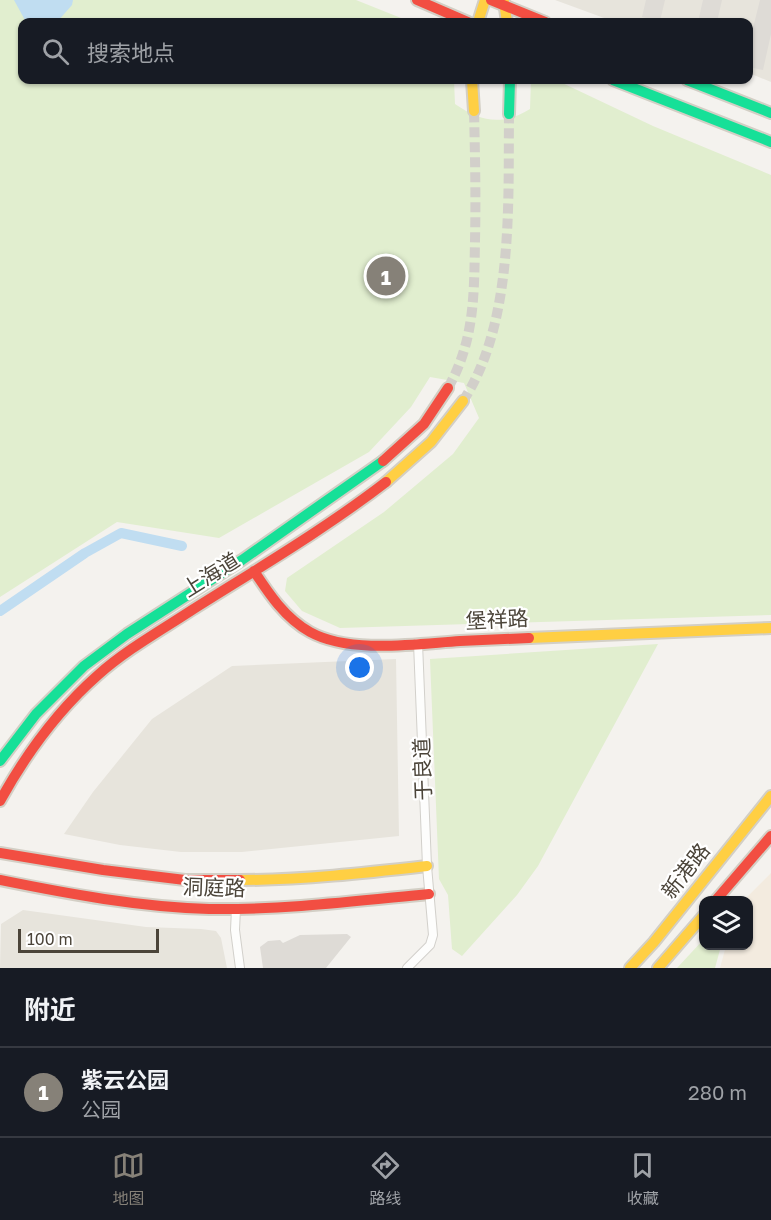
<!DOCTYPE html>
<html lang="zh">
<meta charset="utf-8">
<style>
body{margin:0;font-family:"Golos Text","Noto Sans SC",sans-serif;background:#20242c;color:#f1f3f6}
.controls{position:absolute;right:18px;bottom:18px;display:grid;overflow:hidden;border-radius:12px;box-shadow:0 2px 4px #0004}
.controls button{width:54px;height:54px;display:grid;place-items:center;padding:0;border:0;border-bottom:2px solid #363941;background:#171b24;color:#f1f3f6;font:30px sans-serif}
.scale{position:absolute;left:18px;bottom:15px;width:141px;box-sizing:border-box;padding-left:6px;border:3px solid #4b4439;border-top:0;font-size:16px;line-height:21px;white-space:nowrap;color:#4b4439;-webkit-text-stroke:4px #fff;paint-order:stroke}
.you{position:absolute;left:360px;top:668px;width:21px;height:21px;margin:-15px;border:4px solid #fff;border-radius:50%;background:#1a73e8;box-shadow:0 0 0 9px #1a73e833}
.badge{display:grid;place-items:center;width:39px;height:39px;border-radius:50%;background:#868178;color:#fff;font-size:20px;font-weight:700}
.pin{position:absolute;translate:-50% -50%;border:3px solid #fff;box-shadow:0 2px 6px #0006}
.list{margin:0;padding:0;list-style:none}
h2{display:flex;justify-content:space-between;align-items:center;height:78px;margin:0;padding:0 24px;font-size:26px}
h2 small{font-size:20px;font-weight:400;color:#9ea1a6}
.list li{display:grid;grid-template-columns:39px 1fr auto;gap:18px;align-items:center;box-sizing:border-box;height:90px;padding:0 24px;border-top:2px solid #363941}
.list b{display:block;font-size:22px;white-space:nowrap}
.list p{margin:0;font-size:20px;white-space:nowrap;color:#9ea1a6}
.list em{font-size:20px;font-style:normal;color:#9ea1a6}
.icon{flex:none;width:33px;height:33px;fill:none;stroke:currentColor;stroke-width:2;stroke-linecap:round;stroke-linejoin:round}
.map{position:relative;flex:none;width:771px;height:968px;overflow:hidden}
.search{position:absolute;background:#171b24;box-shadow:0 2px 4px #0004;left:18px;right:18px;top:18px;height:66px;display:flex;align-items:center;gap:15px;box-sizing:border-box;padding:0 21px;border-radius:12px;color:#9ea1a6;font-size:22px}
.sheet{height:168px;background:#171b24}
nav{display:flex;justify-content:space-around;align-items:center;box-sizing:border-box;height:84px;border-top:2px solid #363941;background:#171b24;font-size:16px;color:#9ea1a6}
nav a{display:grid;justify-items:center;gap:3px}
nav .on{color:#868178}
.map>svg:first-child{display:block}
</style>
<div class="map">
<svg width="771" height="968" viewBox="0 0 771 968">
<rect width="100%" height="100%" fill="#f4f2ee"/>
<path fill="#e7e4dc" d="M555,0H771V82L749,73L748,22H615Z
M396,659L399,836L242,852H181L120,845L64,834L93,792L152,719L232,666Z
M23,910L146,927L201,929L216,931L221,938L227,968H0L1,924Z"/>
<path fill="#f3ebdf" d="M771,873V968H720L726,946H748V900H744Z"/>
<path fill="#e1eecf" d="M0,0H356L411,22H22V80H454L455,104C481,122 502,126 530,109L531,80H556L653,126L771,175V615L340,628L302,611L285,591L287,578L384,512L453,454L479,418L464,383L430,377L411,407L369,452L219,538L117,522L0,597Z
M658,644L538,866L517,895L462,956L452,949L448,895L439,879L430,659Z
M703,940L704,946H721L715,968H677Z"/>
<path fill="#c0ddf1" d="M14,0H73L72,5L57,22H26Z"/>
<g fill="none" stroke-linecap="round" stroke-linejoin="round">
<path stroke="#c0ddf1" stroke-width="10" d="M0,611L85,553L121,533L182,546"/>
</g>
<path fill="#dedbd6" d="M646,0H665L660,21L642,17Z
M703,0H722L717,22H698Z
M760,0H771V34L763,70L748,67V48Z
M347,934L351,937L326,968H263L260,947L268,941L280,940L283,943L300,935Z"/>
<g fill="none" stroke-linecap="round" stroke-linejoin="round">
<path stroke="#d2cfca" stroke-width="10" stroke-dasharray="10 5" stroke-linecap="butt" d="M448,388C475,340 474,294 475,240C476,197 475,154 474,111
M463,401C514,323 508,204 509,114"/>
<g stroke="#d2d0cb" stroke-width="10">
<path id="street" d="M236,909L235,930L240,968
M407,968L430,945L433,935L427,866L418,643"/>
</g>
<g stroke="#d3cfc5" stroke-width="14">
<path id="fast" d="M613,80L771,142
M687,80L771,113
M509,114L510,80
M0,761L36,714L84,666L127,634L242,560L383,461"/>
</g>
<g stroke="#d3cfc5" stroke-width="14">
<path id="slow" d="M504,2L507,22
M478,22L485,0
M472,80L474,111
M386,482L431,442L463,401
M529,638L771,628
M240,880C302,880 365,873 427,866
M630,968L654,942L771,796
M658,968L704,915"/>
</g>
<g stroke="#d3cfc5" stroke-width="14">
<path id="jam" d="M417,0L468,22
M491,0L545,22
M383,461L424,424L448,388
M254,571C269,594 285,618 310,632C350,654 415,644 460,641C483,640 506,639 529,638
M0,801C26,754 57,711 98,675C126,650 160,631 192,610C257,569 325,529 386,482
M0,853L103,870L185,880H240
M0,880C69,894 139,907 209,909C283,910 356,901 429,894
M716,900L771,836"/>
</g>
<use href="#street" stroke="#fdfdfc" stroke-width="8"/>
<use href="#fast" stroke="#16e098" stroke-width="10"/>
<use href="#slow" stroke="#ffcf43" stroke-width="10"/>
<use href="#jam" stroke="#f24e42" stroke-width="10"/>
</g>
<g text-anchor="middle" stroke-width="4.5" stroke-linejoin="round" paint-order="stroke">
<g font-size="21" fill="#4b4439" stroke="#fff">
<text transform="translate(211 575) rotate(-32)" y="7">上海道</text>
<text transform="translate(497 620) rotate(-3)" y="7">堡祥路</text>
<text transform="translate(423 769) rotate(-92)" y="7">于良道</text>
<text transform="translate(686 871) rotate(-52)" y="7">新港路</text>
<text transform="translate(214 888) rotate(2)" y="7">洞庭路</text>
</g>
</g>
</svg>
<div class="controls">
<button><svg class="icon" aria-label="layers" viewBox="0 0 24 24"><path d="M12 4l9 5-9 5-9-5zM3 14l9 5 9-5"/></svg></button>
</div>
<div class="scale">100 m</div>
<div class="you"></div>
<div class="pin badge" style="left:386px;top:276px">1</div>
<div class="search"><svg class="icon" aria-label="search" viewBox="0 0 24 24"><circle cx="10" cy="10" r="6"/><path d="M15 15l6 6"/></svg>搜索地点</div>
</div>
<section class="sheet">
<h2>附近<small></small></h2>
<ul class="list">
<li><span class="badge">1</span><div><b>紫云公园</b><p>公园</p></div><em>280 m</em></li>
</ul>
</section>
<nav>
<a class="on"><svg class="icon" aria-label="map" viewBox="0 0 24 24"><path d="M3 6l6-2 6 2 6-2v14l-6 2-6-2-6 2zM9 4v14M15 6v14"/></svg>地图</a>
<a><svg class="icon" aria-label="directions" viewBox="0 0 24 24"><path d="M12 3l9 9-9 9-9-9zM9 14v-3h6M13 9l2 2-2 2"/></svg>路线</a>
<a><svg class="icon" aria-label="saved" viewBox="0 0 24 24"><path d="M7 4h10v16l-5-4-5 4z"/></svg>收藏</a>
</nav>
